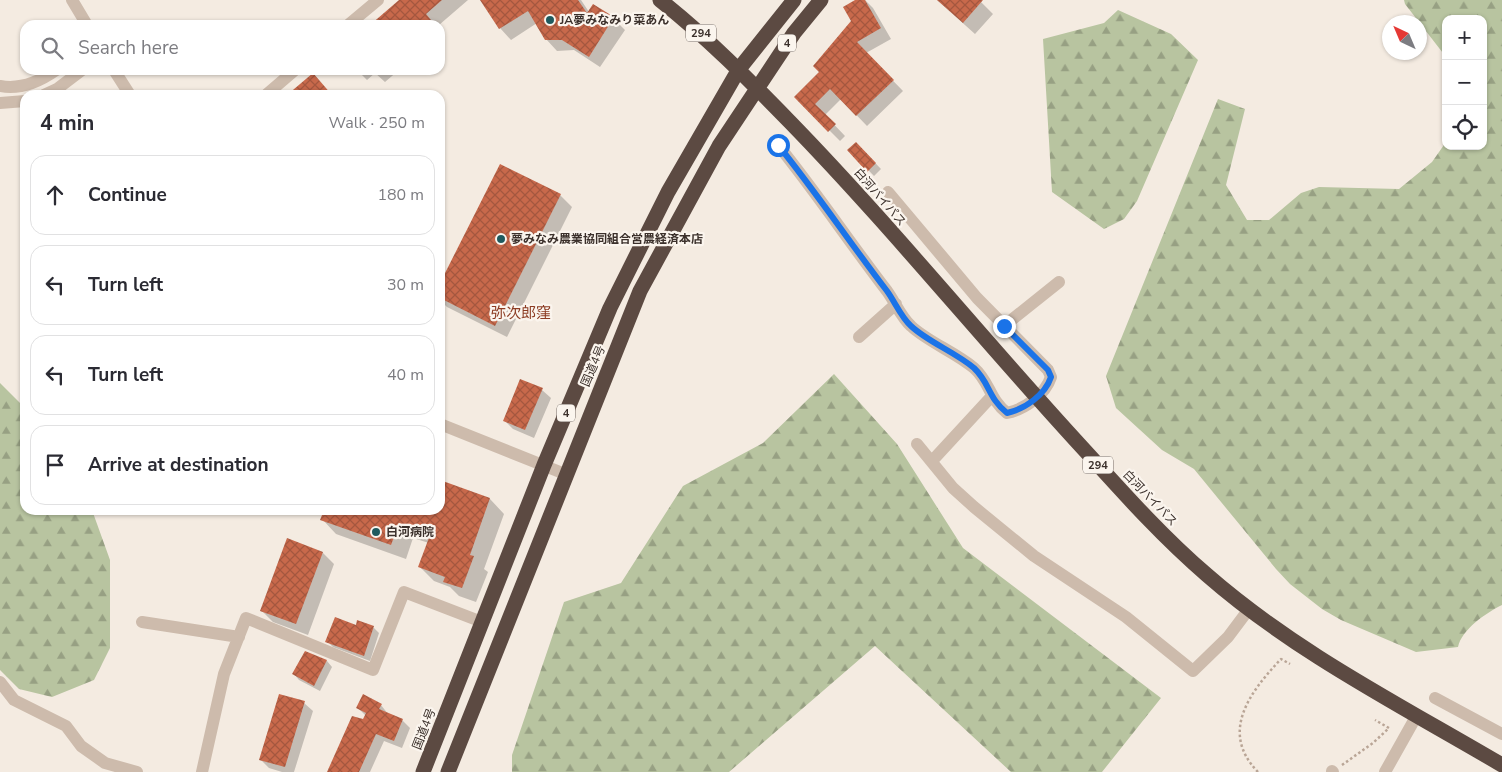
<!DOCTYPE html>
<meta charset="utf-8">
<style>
body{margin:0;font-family:"Nunito Sans","Noto Sans JP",sans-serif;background:#f7f7f7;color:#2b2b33}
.controls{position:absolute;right:15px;top:15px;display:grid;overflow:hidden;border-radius:10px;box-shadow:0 1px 4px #0004}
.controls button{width:45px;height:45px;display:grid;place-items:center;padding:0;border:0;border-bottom:1px solid #e1e1e2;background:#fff;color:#2b2b33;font:25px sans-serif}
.compass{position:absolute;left:1382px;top:15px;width:45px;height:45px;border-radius:50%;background:#fff;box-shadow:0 1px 4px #0004;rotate:316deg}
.stop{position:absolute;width:15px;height:15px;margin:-11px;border:4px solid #1a73e8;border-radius:50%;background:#fff}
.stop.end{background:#1a73e8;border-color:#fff;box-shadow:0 1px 5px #0008}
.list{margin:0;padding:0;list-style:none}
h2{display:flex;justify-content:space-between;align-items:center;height:65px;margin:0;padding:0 20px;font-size:21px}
h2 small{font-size:16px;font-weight:400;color:#7c7c81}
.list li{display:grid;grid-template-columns:32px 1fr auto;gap:15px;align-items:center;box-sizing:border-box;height:80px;margin:0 10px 10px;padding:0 10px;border:1px solid #e1e1e2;border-radius:15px}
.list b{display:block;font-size:19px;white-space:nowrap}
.list em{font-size:16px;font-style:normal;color:#7c7c81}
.icon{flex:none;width:28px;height:28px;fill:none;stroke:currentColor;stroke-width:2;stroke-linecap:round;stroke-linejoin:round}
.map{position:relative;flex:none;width:1502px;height:772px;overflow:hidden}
.search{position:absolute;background:#fff;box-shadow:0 1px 4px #0004;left:20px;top:20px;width:425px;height:55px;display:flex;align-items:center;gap:12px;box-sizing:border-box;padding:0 18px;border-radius:15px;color:#7c7c81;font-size:19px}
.panel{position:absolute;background:#fff;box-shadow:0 1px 4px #0004;left:20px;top:90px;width:425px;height:425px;border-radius:15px}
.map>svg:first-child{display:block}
</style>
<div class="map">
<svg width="1502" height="772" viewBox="0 0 1502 772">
<defs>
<pattern id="forest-firs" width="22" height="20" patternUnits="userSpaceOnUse" patternTransform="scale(1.25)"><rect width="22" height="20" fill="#b8c4a0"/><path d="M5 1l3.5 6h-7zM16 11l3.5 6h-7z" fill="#97a083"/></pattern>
<pattern id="building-cross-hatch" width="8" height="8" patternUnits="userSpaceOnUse" patternTransform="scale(1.25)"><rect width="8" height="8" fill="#c8694b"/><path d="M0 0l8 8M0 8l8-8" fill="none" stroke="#a4573f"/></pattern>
</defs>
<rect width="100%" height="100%" fill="#f4ebe1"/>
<path fill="url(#forest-firs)" d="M1404,0H1502V605C1486,613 1462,629 1458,647L1416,652L1341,620L1322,609L1290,584L1276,569L1194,469L1162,450L1116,408L1106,376L1218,99L1245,109L1226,185L1247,220H1269L1301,193L1319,187L1399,189L1432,162L1446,142V146H1483V19H1446V57L1405,4Z
M1118,10L1171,34L1198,60L1137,201L1124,219L1104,229L1052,192L1043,39L1104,23Z
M834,374L897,444L963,548L1161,698L1102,772H1011L875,646L729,772H512V755L564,602L621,583L683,486L763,443Z
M0,383L25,408V510H92L110,560V648L94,680L52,697L19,689L0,670Z"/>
<path fill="#0003" d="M401,0H468L439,25H372Z
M482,0H581L589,12L593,6L613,18L625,30L600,67L574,50L557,51L546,39L537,23L511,40L500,28Z
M858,0H865L873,8L891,39L866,53L903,91L867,126L841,99L825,115L845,136L840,141L796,97L821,73L852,22Z
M937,0H979L993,14L975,34Z
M357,70H399L385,82L375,73L367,80Z
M856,143L881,169L874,176L849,150Z
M560,195L572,207L507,337L447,307L440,300V286Z
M542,390L551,398L534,438L513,429L504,420Z
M442,482L490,499L504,514L484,569L488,572L476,602L459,596L450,587L434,581L420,567L429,543L413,538L406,559L336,534L322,519L325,510H440Z
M323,553L334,564L308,635L273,622L261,610Z
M358,622L374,628L379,633L370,661L333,647L327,641L356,627Z
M305,652L327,661L332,667L320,691L299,680L294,674Z
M304,703L313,711L294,772H282L269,768L260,759Z
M381,705L388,714L402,720L410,728L402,748L384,741L370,772H329L364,721L366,716L358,708Z"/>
<path fill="url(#building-cross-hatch)" d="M399,0H442L426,14L431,20L425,25H370Z
M480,0H578L587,13L593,4L614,17L589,57L562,40H545L528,11L499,29Z
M855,0H865L881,28L857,42L894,80L856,116L830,89L815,104L836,124L828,132L794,97L819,72L813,66L851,21L843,7Z
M937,0H983L963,23Z
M313,73L332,95H287Z
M856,142L876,163L867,172L847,150Z
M500,164L561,194L495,326L440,298V283Z
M520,379L543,388L525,430L503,421Z
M440,480L490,498L470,555L474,556L462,588L443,582L445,577L418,567L430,535L399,524L391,545L320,520L324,510H440Z
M287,538L323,552L296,624L260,611Z
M335,617L356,625L357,620L374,626L364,656L325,642Z
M305,651L327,660L314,686L292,674Z
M279,694L305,701L285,767L259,760Z
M363,694L382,704L379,709L403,719L394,741L376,734L359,772H327L352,716L363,719L366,713L356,708Z"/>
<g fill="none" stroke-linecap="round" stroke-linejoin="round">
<path stroke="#b9a596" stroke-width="2.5" stroke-dasharray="2.5 2.5" stroke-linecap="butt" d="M1342,765L1373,743L1389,728L1375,720
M1258,772C1219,732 1250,692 1281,659L1290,664"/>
<path stroke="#cdbbac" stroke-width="12" d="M72,0L87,25
M348,25L378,0
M114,70L130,95
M0,86C21,90 39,82 56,70
M267,94L295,70
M44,95L57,89L82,70
M0,103L25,101
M778,145C816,192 850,243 887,291C895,302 901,317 911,326C928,342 955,352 974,368C990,382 989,399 1007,413C1025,409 1045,395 1051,377L1048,370L977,298L888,192
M1004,326L1059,282
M859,337L896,304
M440,424L565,474
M917,444L953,488L974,507L1034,556L1126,617L1193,671L1228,637L1249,609
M932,461L991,397
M142,622L239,637
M0,682L14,700L66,726L81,746L105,763L137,772
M1435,698L1502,734
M1332,771L1333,772
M202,772L224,674L246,618L373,670L404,592L482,622
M1385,772L1417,715"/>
<path stroke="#5c4a42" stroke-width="15" d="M660,0C707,37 748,79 790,122C894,229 988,346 1090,456C1127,497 1165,539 1207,575C1295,652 1402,706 1502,765
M423,772L544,465L610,308L668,192L739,69L794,0
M448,772L640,291L719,146L794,33L821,0"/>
</g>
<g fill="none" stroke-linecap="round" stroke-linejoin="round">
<path stroke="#1a73e8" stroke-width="6" d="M778,145C816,192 850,243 887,291C895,302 901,317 911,326C928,342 955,352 974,368C990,383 988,398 1007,413C1025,409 1045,395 1051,377L1048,370L1004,326"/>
</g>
<g fill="#1f5a5e" stroke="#fbf5ee" stroke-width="2">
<circle cx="550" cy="20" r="5"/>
<circle cx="501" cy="239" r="5"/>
<circle cx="376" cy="532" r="5"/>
</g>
<g text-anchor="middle" stroke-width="4.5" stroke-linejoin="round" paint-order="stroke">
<g fill="#fbf5ee" stroke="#756b66" stroke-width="1">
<rect x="686" y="24.5" width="30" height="17" rx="4"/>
<rect x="778" y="34.5" width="18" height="17" rx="4"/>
<rect x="557" y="404.5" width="18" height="17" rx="4"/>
<rect x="1083" y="456.5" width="30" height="17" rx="4"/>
</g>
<g font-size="11" font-weight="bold" fill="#3b302b">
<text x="701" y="37">294</text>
<text x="787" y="47">4</text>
<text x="566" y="417">4</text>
<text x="1098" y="469">294</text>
</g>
<g font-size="12" font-weight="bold" fill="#3b302b" stroke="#fbf5ee" text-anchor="start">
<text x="560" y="24">JA夢みなみり菜あん</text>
<text x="511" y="243">夢みなみ農業協同組合営農経済本店</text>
<text x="386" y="536">白河病院</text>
</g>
<g font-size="12" fill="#3b302b" stroke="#fbf5ee">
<text transform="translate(880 197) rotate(49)" y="4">白河バイパス</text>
<text transform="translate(593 366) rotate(-67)" y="4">国道4号</text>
<text transform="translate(1150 498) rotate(46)" y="4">白河バイパス</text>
<text transform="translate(424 729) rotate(-69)" y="4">国道4号</text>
</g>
<g font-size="15" fill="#8c3b22" stroke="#fbf5ee">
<text x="521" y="318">弥次郎窪</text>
</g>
</g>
</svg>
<div class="controls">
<button>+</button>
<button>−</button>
<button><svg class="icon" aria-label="locate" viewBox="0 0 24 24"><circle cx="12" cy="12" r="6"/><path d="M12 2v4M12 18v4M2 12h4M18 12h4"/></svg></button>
</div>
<svg class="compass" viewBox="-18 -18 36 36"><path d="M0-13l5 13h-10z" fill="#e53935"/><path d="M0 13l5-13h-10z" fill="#7c7c81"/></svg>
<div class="stop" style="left:778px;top:145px"></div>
<div class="stop end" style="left:1004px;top:326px"></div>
<div class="search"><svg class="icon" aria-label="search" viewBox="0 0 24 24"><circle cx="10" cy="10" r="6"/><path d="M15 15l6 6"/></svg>Search here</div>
<section class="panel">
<h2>4 min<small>Walk · 250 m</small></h2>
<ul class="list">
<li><svg class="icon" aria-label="ahead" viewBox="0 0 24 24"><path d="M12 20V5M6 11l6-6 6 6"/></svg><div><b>Continue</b></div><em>180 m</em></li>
<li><svg class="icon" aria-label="left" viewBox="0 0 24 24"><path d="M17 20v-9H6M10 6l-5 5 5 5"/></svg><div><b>Turn left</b></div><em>30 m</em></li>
<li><svg class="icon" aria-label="left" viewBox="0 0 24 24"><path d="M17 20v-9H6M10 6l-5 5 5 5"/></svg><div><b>Turn left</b></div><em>40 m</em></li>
<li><svg class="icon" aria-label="arrive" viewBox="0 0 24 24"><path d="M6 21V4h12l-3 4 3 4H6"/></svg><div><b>Arrive at destination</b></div></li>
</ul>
</section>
</div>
